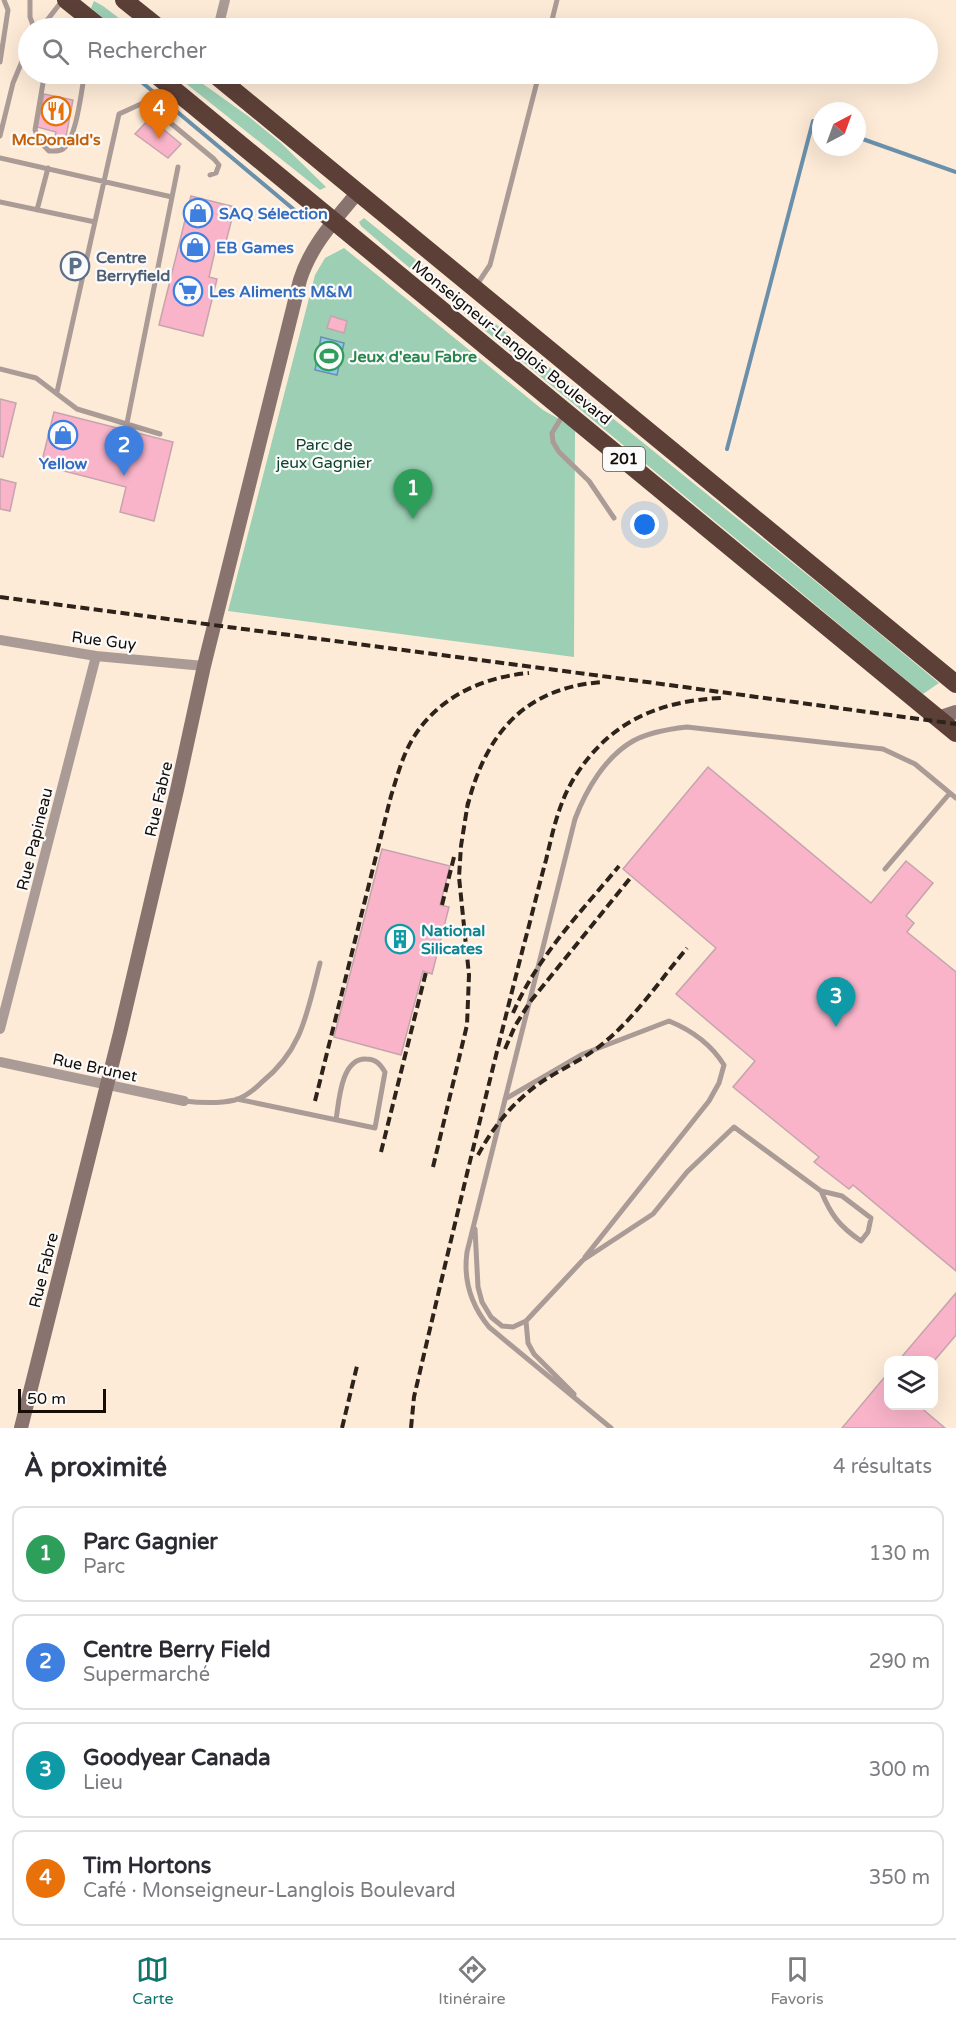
<!DOCTYPE html>
<html lang="fr">
<meta charset="utf-8">
<style>
body{margin:0;font-family:"Varela Round",sans-serif;background:#f2f2f3;color:#2b2b33}
.controls{position:absolute;right:18px;bottom:18px;display:grid;overflow:hidden;border-radius:12px;box-shadow:0 6px 24px #0002}
.controls button{width:54px;height:54px;display:grid;place-items:center;padding:0;border:0;border-bottom:2px solid #e1e1e2;background:#fff;color:#2b2b33;font:30px sans-serif}
.compass{position:absolute;left:812px;top:102px;width:54px;height:54px;border-radius:50%;background:#fff;box-shadow:0 6px 24px #0002;rotate:41deg}
.scale{position:absolute;left:18px;bottom:15px;width:88px;box-sizing:border-box;padding-left:6px;border:3px solid #140c05;border-top:0;font-size:16px;line-height:21px;white-space:nowrap;color:#140c05;-webkit-text-stroke:4px #fbfbfb;paint-order:stroke}
.you{position:absolute;left:645px;top:525px;width:21px;height:21px;margin:-15px;border:4px solid #fff;border-radius:50%;background:#1a73e8;box-shadow:0 0 0 9px #1a73e833}
.badge{display:grid;place-items:center;width:39px;height:39px;border-radius:50%;background:#0f766e;color:#fff;font-size:20px;font-weight:700}
.pin{position:absolute;translate:-50% -50px;filter:drop-shadow(0 2px 3px #0008)}
.pin::after{content:'';position:absolute;top:32px;width:21px;height:18px;background:inherit;clip-path:polygon(0 0,100% 0,50% 100%)}
.list{margin:0;padding:0;list-style:none}
h2{display:flex;justify-content:space-between;align-items:center;height:78px;margin:0;padding:0 24px;font-size:26px}
h2 small{font-size:20px;font-weight:400;color:#7c7c81}
.list li{display:grid;grid-template-columns:39px 1fr auto;gap:18px;align-items:center;box-sizing:border-box;height:96px;margin:0 12px 12px;padding:0 12px;border:2px solid #e1e1e2;border-radius:12px}
.list b{display:block;font-size:22px;white-space:nowrap}
.list p{margin:0;font-size:20px;white-space:nowrap;color:#7c7c81}
.list em{font-size:20px;font-style:normal;color:#7c7c81}
.icon{flex:none;width:33px;height:33px;fill:none;stroke:currentColor;stroke-width:2;stroke-linecap:round;stroke-linejoin:round}
.map{position:relative;flex:none;width:956px;height:1428px;overflow:hidden}
.search{position:absolute;background:#fff;box-shadow:0 6px 24px #0002;left:18px;right:18px;top:18px;height:66px;display:flex;align-items:center;gap:15px;box-sizing:border-box;padding:0 21px;border-radius:33px;color:#7c7c81;font-size:22px}
.sheet{height:510px;background:#fff}
nav{display:flex;justify-content:space-around;align-items:center;box-sizing:border-box;height:84px;border-top:2px solid #e1e1e2;background:#fff;font-size:16px;color:#7c7c81}
nav a{display:grid;justify-items:center;gap:3px}
nav .on{color:#0f766e}
.map>svg:first-child{display:block}
</style>
<div class="map">
<svg width="956" height="1428" viewBox="0 0 956 1428">
<rect width="100%" height="100%" fill="#fdebd7"/>
<path fill="#9ccfb4" d="M94,1L103,6L132,28H115L91,8Z
M174,74H189L248,116L281,143L326,187L320,190Z
M364,218L851,610L939,683L923,694L399,259L361,226L359,222Z
M344,248L543,410L575,428L574,657L228,611L315,275L325,258Z"/>
<path fill="#8fc8f2" stroke="#6a90ab" stroke-width="1.5" d="M321,337L344,343L337,375L315,370Z"/>
<g fill="none" stroke-linecap="round" stroke-linejoin="round">
<path stroke="#6a90ab" stroke-width="4" d="M132,74L298,213
M857,137L956,172
M727,449L813,121L821,124"/>
</g>
<path fill="#f9b4c9" stroke="#c6a4ae" stroke-width="1.5" d="M44,94L73,100L65,142L54,140L56,132L37,127Z
M150,118L181,144L168,158L135,134Z
M191,196L235,207L223,253L215,251L209,277L217,279L203,336L159,325Z
M331,316L347,321L344,333L327,328Z
M0,399L16,403L3,457L0,456Z
M54,412L173,442L154,521L120,512L126,487L41,465Z
M0,479L16,483L10,511L0,509Z
M708,767L871,903L906,861L933,883L906,916L914,923L907,932L956,972V1271L853,1185L849,1189L814,1162L819,1157L733,1087L755,1061L676,994L716,948L623,869Z
M382,849L450,866L440,905L449,907L432,974L423,971L401,1055L334,1037Z
M956,1293V1335L934,1361L899,1360Z
M888,1373V1406H919L945,1428H842Z"/>
<g fill="none" stroke-linecap="round" stroke-linejoin="round">
<path stroke="#aa9b97" stroke-width="5" d="M30,0V17L34,28
M41,28L62,1
M550,28L557,0
M0,62L8,10L4,0
M50,74L43,83L35,130L40,142L49,151C54,151 58,152 63,149C76,139 81,94 84,77
M0,136L13,83L28,47
M0,158L172,197
M0,202L95,222
M37,210L48,168
M476,286L490,265L539,74
M0,369L36,378L77,409L160,434
M57,392L119,114L143,103L150,106L214,159L219,165L216,173L210,175
M563,415L552,433L553,442L559,452L589,481L614,518
M127,423L178,167
M885,869L950,793
M237,1099L375,1128L385,1072C380,1064 376,1059 366,1059C341,1058 339,1101 336,1120
M505,1099L583,1054L669,1021C691,1030 711,1044 724,1065L719,1083L709,1101L585,1257
M184,1101C201,1103 218,1104 235,1100C245,1097 255,1089 262,1082C303,1049 307,1012 320,963
M475,1229L478,1287L482,1302L491,1317L502,1326L513,1327L526,1321L583,1260L653,1214L687,1172L734,1127L821,1191L842,1196L871,1218L868,1232L861,1241C839,1226 831,1215 821,1191
M526,1321L528,1343L534,1354L574,1394
M611,1428L489,1327C471,1305 463,1281 467,1252L575,819C586,790 605,757 633,741C649,732 669,729 687,727L883,749L915,764L956,798"/>
<path stroke="#aa9b97" stroke-width="10" d="M218,28L225,0
M0,640L96,656L204,666
M0,1029L96,656
M0,1062L184,1101"/>
<path stroke="#89736e" stroke-width="14" d="M938,718L956,712
M21,1428L120,1033L177,790L204,666L300,280C311,245 335,220 358,192"/>
<path stroke="#5c4038" stroke-width="18" d="M66,0L101,28
M124,0L159,28
M155,74L956,733
M214,74L956,684"/>
<path stroke="#2d231b" stroke-width="4" stroke-dasharray="9 4.5" stroke-linecap="butt" d="M0,597L647,682L956,724
M467,808C485,735 523,688 602,682
M442,905L454,857
M513,1013C537,957 581,912 619,866
M505,1049L515,1026L530,1002L632,876
M315,1101L391,796C397,777 402,757 412,740C437,697 483,677 529,673
M381,1152L426,972
M478,1155C493,1127 514,1101 540,1083C562,1068 587,1058 606,1041C637,1015 661,979 687,948
M433,1167L467,1025L469,975L459,877L461,846L468,802
M342,1428L357,1366
M411,1428L414,1397C449,1247 485,1097 523,948C531,919 538,889 546,860C553,831 559,801 576,775C611,721 659,701 721,698"/>
</g>
<defs>
<g id="restaurant-ring" transform="scale(1.5)"><circle r="9.5" fill="#fbfbfb" stroke="#e8710a" stroke-width="1.5"/><path d="M-5-6h1v4h1v-4h1v4h1v-4h1v5L-1.5 .5V6h-2V.5L-5-1ZM5-6V6H3V1.5H1.5Q1.5-4 5-6Z" fill="#e8710a"/></g>
<g id="shop-ring" transform="scale(1.5)"><circle r="9.5" fill="#fbfbfb" stroke="#3f7fe0" stroke-width="1.5"/><path d="M-5-2.5h2.3a2.7 3.5 0 0 1 5.4 0H5L5.5 6h-11ZM-1.5-2.5h3a1.5 2.3 0 0 0-3 0Z" fill="#3f7fe0"/></g>
<g id="parking-ring" transform="scale(1.5)"><circle r="9.5" fill="#fbfbfb" stroke="#5c6f8a" stroke-width="1.5"/><path d="M-3.5-5.5H1a3.5 3.5 0 0 1 0 7H-1V5.5H-3.5ZM-1-3.4V-.6H.8a1.4 1.4 0 0 0 0-2.8Z" fill="#5c6f8a"/></g>
<g id="supermarket-ring" transform="scale(1.5)"><circle r="9.5" fill="#fbfbfb" stroke="#3f7fe0" stroke-width="1.5"/><path d="M-6-5.5h2.5l.6 2H6L4.5 2H-2.5L-4.4-4H-6ZM-1.5 3.2a1.3 1.3 0 1 0 .1 0ZM3 3.2a1.3 1.3 0 1 0 .1 0Z" fill="#3f7fe0"/></g>
<g id="stadium-ring" transform="scale(1.5)"><circle r="9.5" fill="#fbfbfb" stroke="#2e9e5b" stroke-width="1.5"/><path d="M0-5a6.5 5 0 1 0 0 10a6.5 5 0 1 0 0-10ZM-3.5-1.8h7v3.6h-7Z" fill="#2e9e5b"/></g>
<g id="building-ring" transform="scale(1.5)"><circle r="9.5" fill="#fbfbfb" stroke="#0f9aa8" stroke-width="1.5"/><path d="M-4-6H4V6H1V3H-1V6H-4ZM-2.5-4.3h1.7v1.8h-1.7ZM.8-4.3h1.7v1.8H.8ZM-2.5-1h1.7V.8h-1.7ZM.8-1h1.7V.8H.8Z" fill="#0f9aa8"/></g>
</defs>
<g fill-rule="evenodd">
<use href="#restaurant-ring" x="56" y="111"/>
<use href="#shop-ring" x="198" y="213"/>
<use href="#shop-ring" x="195" y="247"/>
<use href="#parking-ring" x="75" y="266"/>
<use href="#supermarket-ring" x="188" y="291"/>
<use href="#stadium-ring" x="329" y="356"/>
<use href="#shop-ring" x="63" y="435"/>
<use href="#building-ring" x="400" y="939"/>
</g>
<g text-anchor="middle" stroke-width="4.5" stroke-linejoin="round" paint-order="stroke">
<rect fill="#fbfbfb" stroke="#59544f" stroke-width="1.5" x="603" y="447" width="42" height="24" rx="4.5"/>
<g font-size="15" font-weight="bold" fill="#140c05">
<text x="624" y="464">201</text>
</g>
<g font-size="16" font-weight="bold" fill="#c56008" stroke="#fbfbfb">
<text x="56" y="145">McDonald's</text>
</g>
<g font-size="16" font-weight="bold" fill="#366cbe" stroke="#fbfbfb" text-anchor="start">
<text x="219" y="219">SAQ Sélection</text>
<text x="216" y="253">EB Games</text>
<text x="209" y="297">Les Aliments M&amp;M</text>
<text x="63" y="469" text-anchor="middle">Yellow</text>
</g>
<g font-size="16" font-weight="bold" fill="#4e5e75" stroke="#fbfbfb" text-anchor="start">
<text x="96" y="263">Centre<tspan x="96" dy="18">Berryfield</tspan></text>
</g>
<g font-size="16" fill="#140c05" stroke="#fbfbfb">
<text transform="translate(512 342) rotate(39)" y="6">Monseigneur-Langlois Boulevard</text>
<text transform="translate(104 640) rotate(7)" y="6">Rue Guy</text>
<text transform="translate(158 799) rotate(-77)" y="6">Rue Fabre</text>
<text transform="translate(34 839) rotate(-76)" y="6">Rue Papineau</text>
<text transform="translate(95 1067) rotate(12)" y="6">Rue Brunet</text>
<text transform="translate(43 1270) rotate(-76)" y="6">Rue Fabre</text>
</g>
<g font-size="16" font-weight="bold" fill="#27864d" stroke="#fbfbfb" text-anchor="start">
<text x="350" y="362">Jeux d'eau Fabre</text>
</g>
<g font-size="16" fill="#0d442d" stroke="#fbfbfb">
<text x="324" y="450">Parc de<tspan x="324" dy="18">jeux Gagnier</tspan></text>
</g>
<g font-size="16" font-weight="bold" fill="#0d838f" stroke="#fbfbfb" text-anchor="start">
<text x="421" y="936">National<tspan x="421" dy="18">Silicates</tspan></text>
</g>
</g>
</svg>
<div class="controls">
<button><svg class="icon" aria-label="layers" viewBox="0 0 24 24"><path d="M12 4l9 5-9 5-9-5zM3 14l9 5 9-5"/></svg></button>
</div>
<svg class="compass" viewBox="-18 -18 36 36"><path d="M0-13l5 13h-10z" fill="#e53935"/><path d="M0 13l5-13h-10z" fill="#7c7c81"/></svg>
<div class="scale">50 m</div>
<div class="you"></div>
<div class="pin badge" style="left:413px;top:519px;background:#2e9e5b">1</div>
<div class="pin badge" style="left:124px;top:476px;background:#3f7fe0">2</div>
<div class="pin badge" style="left:836px;top:1027px;background:#0f9aa8">3</div>
<div class="pin badge" style="left:159px;top:139px;background:#e8710a">4</div>
<div class="search"><svg class="icon" aria-label="search" viewBox="0 0 24 24"><circle cx="10" cy="10" r="6"/><path d="M15 15l6 6"/></svg>Rechercher</div>
</div>
<section class="sheet">
<h2>À proximité<small>4 résultats</small></h2>
<ul class="list">
<li><span class="badge" style="background:#2e9e5b">1</span><div><b>Parc Gagnier</b><p>Parc</p></div><em>130 m</em></li>
<li><span class="badge" style="background:#3f7fe0">2</span><div><b>Centre Berry Field</b><p>Supermarché</p></div><em>290 m</em></li>
<li><span class="badge" style="background:#0f9aa8">3</span><div><b>Goodyear Canada</b><p>Lieu</p></div><em>300 m</em></li>
<li><span class="badge" style="background:#e8710a">4</span><div><b>Tim Hortons</b><p>Café · Monseigneur-Langlois Boulevard</p></div><em>350 m</em></li>
</ul>
</section>
<nav>
<a class="on"><svg class="icon" aria-label="map" viewBox="0 0 24 24"><path d="M3 6l6-2 6 2 6-2v14l-6 2-6-2-6 2zM9 4v14M15 6v14"/></svg>Carte</a>
<a><svg class="icon" aria-label="directions" viewBox="0 0 24 24"><path d="M12 3l9 9-9 9-9-9zM9 14v-3h6M13 9l2 2-2 2"/></svg>Itinéraire</a>
<a><svg class="icon" aria-label="saved" viewBox="0 0 24 24"><path d="M7 4h10v16l-5-4-5 4z"/></svg>Favoris</a>
</nav>
